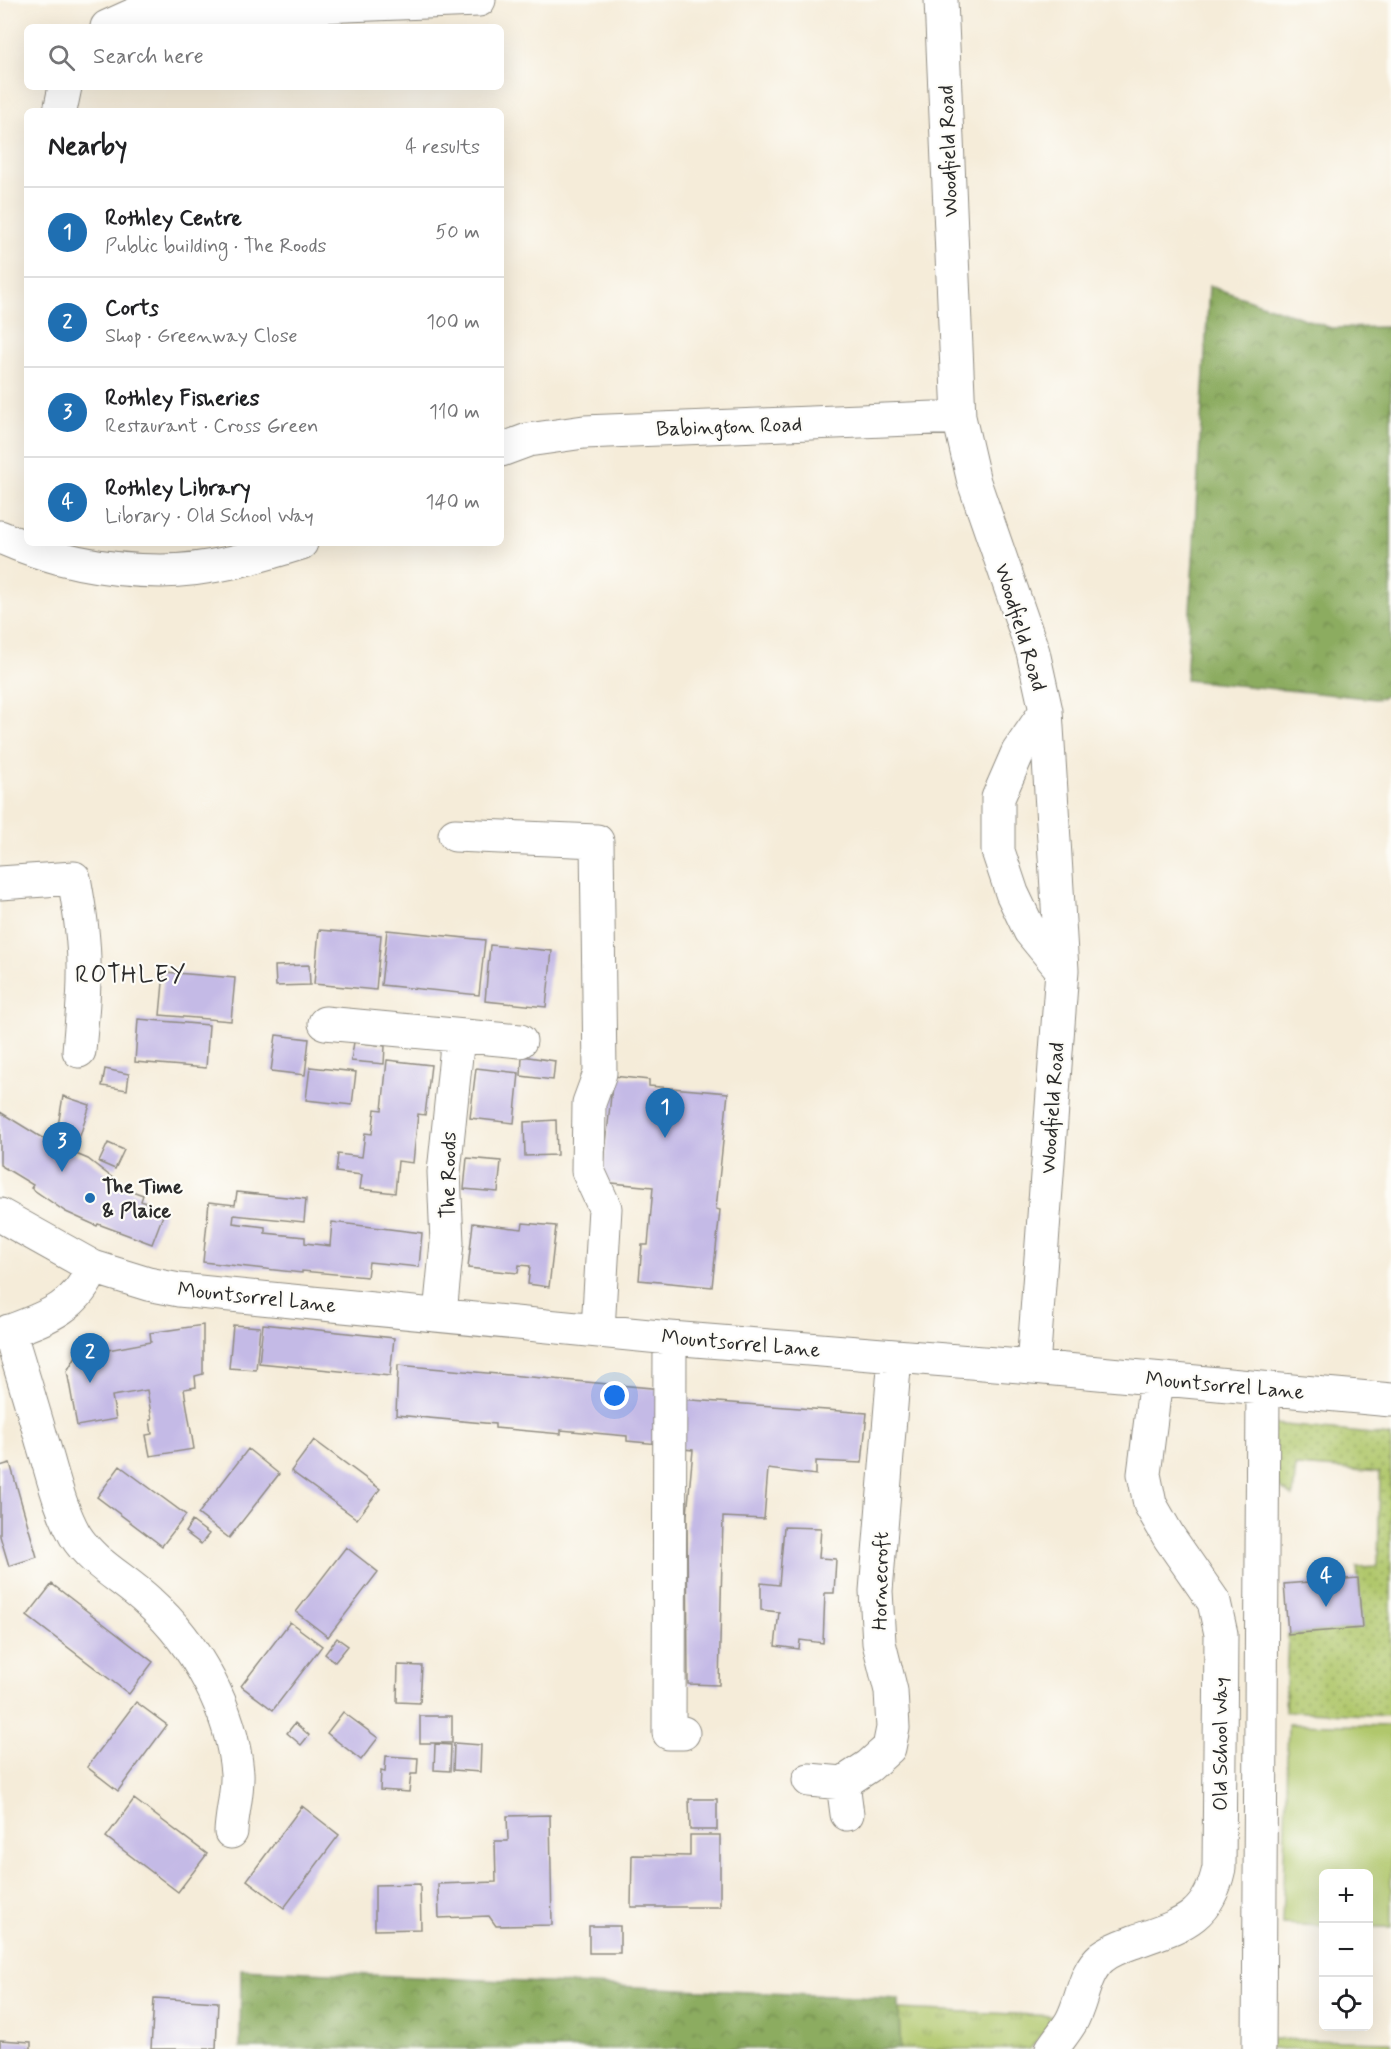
<!DOCTYPE html>
<meta charset="utf-8">
<style>
body{margin:0;font-family:Mynerve,sans-serif;background:#f6f6f6;color:#202124}
.controls{position:absolute;right:18px;bottom:18px;display:grid;overflow:hidden;border-radius:9px;box-shadow:0 6px 24px #0002}
.controls button{width:54px;height:54px;display:grid;place-items:center;padding:0;border:0;border-bottom:2px solid #e0e0e0;background:#fff;color:#202124;font:30px sans-serif}
.you{position:absolute;left:615px;top:1396px;width:21px;height:21px;margin:-15px;border:4px solid #fff;border-radius:50%;background:#1a73e8;box-shadow:0 0 0 9px #1a73e833}
.badge{display:grid;place-items:center;width:39px;height:39px;border-radius:50%;background:#1f6fb2;color:#fff;font-size:20px;font-weight:700}
.pin{position:absolute;translate:-50% -50px;filter:drop-shadow(0 2px 3px #0008)}
.pin::after{content:'';position:absolute;top:32px;width:21px;height:18px;background:inherit;clip-path:polygon(0 0,100% 0,50% 100%)}
.list{margin:0;padding:0;list-style:none}
h2{display:flex;justify-content:space-between;align-items:center;height:78px;margin:0;padding:0 24px;font-size:26px}
h2 small{font-size:20px;font-weight:400;color:#757577}
.list li{display:grid;grid-template-columns:39px 1fr auto;gap:18px;align-items:center;box-sizing:border-box;height:90px;padding:0 24px;border-top:2px solid #e0e0e0}
.list b{display:block;font-size:22px;white-space:nowrap}
.list p{margin:0;font-size:20px;white-space:nowrap;color:#757577}
.list em{font-size:20px;font-style:normal;color:#757577}
.icon{flex:none;width:33px;height:33px;fill:none;stroke:currentColor;stroke-width:2;stroke-linecap:round;stroke-linejoin:round}
.map{position:relative;flex:none;width:1391px;height:2049px;overflow:hidden}
.search{position:absolute;background:#fff;box-shadow:0 6px 24px #0002;left:24px;top:24px;width:480px;height:66px;display:flex;align-items:center;gap:15px;box-sizing:border-box;padding:0 21px;border-radius:9px;color:#757577;font-size:22px}
.panel{position:absolute;background:#fff;box-shadow:0 6px 24px #0002;left:24px;top:108px;width:480px;height:438px;border-radius:9px}
.map>svg:first-child{display:block}
</style>
<div class="map">
<svg width="1391" height="2049" viewBox="0 0 1391 2049">
<defs>
<pattern id="grass-tufts" width="24" height="20" patternUnits="userSpaceOnUse" patternTransform="scale(1.5)"><rect width="24" height="20" fill="#b0c76c"/><path d="M3 7l-1-3M5 7V3M7 7l1-3M15 17l-1-3M17 17v-4M19 17l1-3" fill="none" stroke="#8fa259"/></pattern>
<pattern id="forest-crowns" width="20" height="18" patternUnits="userSpaceOnUse" patternTransform="scale(1.5)"><rect width="20" height="18" fill="#8cac60"/><path d="M2 6a3 3 0 1 1 6 0M12 15a3 3 0 1 1 6 0" fill="none" stroke="#738c4f"/></pattern>
<pattern id="park-dots" width="8" height="8" patternUnits="userSpaceOnUse" patternTransform="scale(1.5)"><rect width="8" height="8" fill="#b0c76c"/><path d="M2 2h.1M6 6h.1" fill="none" stroke="#8fa259" stroke-width="1.8" stroke-linecap="round"/></pattern>
</defs>
<rect width="100%" height="100%" fill="#fdfcf7"/>
<filter id="ink" filterUnits="userSpaceOnUse"><feTurbulence type="fractalNoise" baseFrequency=".0167" numOctaves="2"/><feDisplacementMap in="SourceGraphic" scale="12" xChannelSelector="R" yChannelSelector="G"/><feConvolveMatrix kernelMatrix="1 2 1 2 8 2 1 2 1" color-interpolation-filters="sRGB"/></filter>
<filter id="wash" filterUnits="userSpaceOnUse"><feTurbulence type="fractalNoise" baseFrequency=".008" numOctaves="4" result="noise"/><feDisplacementMap in="SourceGraphic" scale="24" xChannelSelector="R" yChannelSelector="G"/><feGaussianBlur stdDeviation="1.35" result="paint"/><feColorMatrix in="noise" values="0 0 0 0 0 0 0 0 0 0 0 0 0 0 0 0 0 1.4 0 .05"/><feComposite in="paint" operator="in"/></filter>
<g filter="url(#wash)">
<rect width="100%" height="100%" fill="#f5ecd9"/>
<path fill="url(#grass-tufts)" stroke="#6e794c" stroke-width="1.5" d="M899,2009L1056,2016L1030,2049H900Z"/>
<path fill="url(#forest-crowns)" stroke="#5c6c46" stroke-width="1.5" d="M1209,286L1331,328L1391,327V694L1377,699L1186,680Z
M241,1969L899,1999L900,2049L240,2048Z"/>
<path fill="url(#park-dots)" stroke="#6e794c" stroke-width="1.5" d="M1264,1423L1391,1436V1716L1285,1711L1288,1634L1362,1627L1357,1567L1378,1566L1380,1472L1296,1466L1293,1497L1277,1486Z"/>
<path fill="#b0c76c" stroke="#6e794c" stroke-width="1.5" d="M1288,1724L1391,1726V1927H1369L1368,1874H1324L1323,1926L1282,1924Z
M1270,2039L1391,2042V2049H1270Z"/>
<g id="blocks">
<path fill="#c4bae6" d="M319,930L381,935L376,990L314,984Z
M387,930L485,940L479,995L381,985Z
M490,945L552,951L546,1007L485,1001Z
M309,965L310,985L276,986L275,966Z
M164,972L235,978L231,1021L160,1015Z
M138,1019L209,1025L206,1068L135,1062Z
M276,1035L309,1039L305,1075L271,1071Z
M354,1042L385,1046L384,1064L351,1061Z
M522,1056L555,1061L553,1080L521,1076Z
M387,1060L431,1065L425,1115L418,1114L413,1163L398,1161L395,1193L360,1189L362,1175L336,1172L338,1154L362,1157L365,1133L372,1134L375,1109L382,1110Z
M310,1067L356,1072L352,1105L306,1100Z
M476,1068L519,1073L514,1123L470,1118Z
M105,1069L129,1074L127,1090L102,1086Z
M613,1076L649,1080V1086L728,1093L716,1209L720,1210L712,1287L639,1280L642,1245H648L653,1187L602,1182Z
M63,1096L90,1105L75,1151L55,1144Z
M0,1112L52,1144L88,1159L114,1179L113,1184L143,1195L141,1201L165,1210L152,1244L98,1224L97,1226L66,1212L31,1188L33,1185L0,1165Z
M556,1120L557,1155L525,1156L524,1122Z
M108,1143L124,1150L115,1169L99,1162Z
M467,1158L501,1161L498,1192L464,1189Z
M237,1192L306,1199L304,1222L234,1215L233,1223L265,1227V1233L305,1237V1243L330,1246L332,1222L422,1233L419,1267L369,1262L367,1277L302,1271V1273L203,1262L209,1202L235,1205Z
M473,1223L522,1229L523,1223L556,1226L549,1287L528,1284L530,1266L519,1265L518,1273L468,1268Z
M263,1324L394,1338L390,1376L259,1363Z
M203,1325V1374L195,1376L196,1387L184,1389L194,1449L150,1456L146,1435L152,1434L150,1420H152L147,1390L112,1396L116,1419L77,1426L67,1371L76,1356L151,1342L150,1333Z
M233,1325L260,1327L256,1370L229,1368Z
M398,1365L662,1389L659,1444L627,1441V1436L561,1430V1434L495,1428V1424L396,1415Z
M678,1399L867,1413L862,1463L816,1461V1475L768,1469L764,1519L723,1517L719,1685L688,1684L687,1515L693,1450L674,1448Z
M314,1440L380,1489L357,1519L291,1471Z
M248,1449L279,1474L229,1538L198,1514Z
M10,1463L37,1557L9,1566L0,1536V1466Z
M120,1466L186,1515L162,1546L97,1497Z
M192,1521L209,1534L201,1544L185,1532Z
M784,1527L821,1528L819,1558L836,1559L834,1593H825L823,1643L800,1640L799,1649L775,1646L779,1612L761,1610V1583L779,1585Z
M346,1547L378,1572L328,1637L296,1612Z
M1358,1578L1362,1628L1288,1634L1284,1584Z
M52,1584L153,1662L129,1694L27,1616Z
M290,1622L322,1646L273,1710L241,1686Z
M337,1638L348,1646L335,1662L325,1654Z
M398,1665L422,1666L420,1703L397,1702Z
M136,1702L167,1725L118,1791L87,1767Z
M343,1712L378,1738L361,1760L327,1733Z
M420,1716H452V1743H420Z
M295,1723L309,1735L301,1745L287,1733Z
M454,1743L481,1745L480,1772L453,1770Z
M435,1744L451,1745L450,1771L434,1770Z
M386,1756L418,1758L417,1774H411L409,1792L380,1790L381,1771L385,1772Z
M134,1799L207,1854L178,1892L106,1837Z
M689,1799H717V1830H690Z
M302,1806L339,1835L284,1908L247,1880Z
M550,1815L552,1925L496,1926L489,1916L439,1918L438,1884L496,1882L495,1841H508L507,1816Z
M690,1835H720V1907H631L632,1855L690,1856Z
M420,1884L421,1929L375,1930V1885Z
M589,1926H620V1953H589Z
M154,1998L218,2002L216,2049H151Z
M0,2040L31,2042V2049H0Z"/>
</g>
</g>
<g filter="url(#ink)">
<use href="#blocks" fill-opacity="0" stroke="#908c82" stroke-width="1.5"/>
<g fill="none" stroke-linecap="round" stroke-linejoin="round">
<g stroke="#908c82" stroke-width="35">
<path id="minor" d="M941,0L959,417L974,482L1033,652L1046,711L1062,970L1033,1367
M107,27L138,13L479,0
M60,111L65,87
M501,450L528,440L584,432L959,417
M0,537C50,559 106,571 161,571C208,571 256,557 301,543
M1046,711L1018,752L998,798V851L1012,893L1030,931L1062,970
M455,835L597,841L600,1073L589,1103L588,1171L605,1208L598,1330
M0,883L74,878C80,911 85,943 84,976C84,1001 81,1026 79,1051
M325,1023L520,1041
M0,1215L93,1267L148,1284L179,1290L670,1338L1033,1367L1391,1400
M440,1314L447,1243L444,1172L458,1036
M9,1331C22,1372 34,1413 46,1454C54,1481 61,1510 75,1535C93,1564 125,1579 149,1602C196,1644 232,1710 237,1773C238,1792 232,1812 231,1832
M0,1335C41,1319 76,1311 93,1267
M670,1338L669,1733H683
M809,1780L843,1783L869,1766L889,1748L893,1728L891,1691L879,1643L876,1591L895,1356
M843,1783L847,1814
M1052,2049C1058,2040 1065,2032 1071,2022C1083,2001 1083,1973 1102,1957C1112,1949 1125,1945 1136,1941C1181,1925 1208,1920 1219,1868L1221,1634L1214,1602L1169,1537L1150,1504L1144,1474L1156,1379
M1259,2049L1263,1389"/>
</g>
<use href="#minor" stroke="#fff" stroke-width="33"/>
</g>
</g>
<circle fill="#1f6fb2" stroke="#fdfcf7" stroke-width="2" cx="90" cy="1198" r="6"/>
<g text-anchor="middle" stroke-width="4.5" stroke-linejoin="round" paint-order="stroke">
<g font-size="21" fill="#2b2b2b" stroke="#fdfcf7">
<text transform="translate(948 151) rotate(-92)" y="7">Woodfield Road</text>
<text transform="translate(729 426) rotate(-2)" y="7">Babington Road</text>
<text transform="translate(1021 627) rotate(73)" y="7">Woodfield Road</text>
<text transform="translate(1052 1108) rotate(-86)" y="7">Woodfield Road</text>
<text transform="translate(448 1175) rotate(-89)" y="7">The Roods</text>
<text transform="translate(257 1297) rotate(6)" y="7">Mountsorrel Lane</text>
<text transform="translate(741 1343) rotate(5)" y="7">Mountsorrel Lane</text>
<text transform="translate(1225 1385) rotate(5)" y="7">Mountsorrel Lane</text>
<text transform="translate(880 1581) rotate(-89)" y="7">Hornecroft</text>
<text transform="translate(1220 1744) rotate(-90)" y="7">Old School Way</text>
</g>
<g font-size="21" font-weight="bold" fill="#2b2b2b" stroke="#fdfcf7" text-anchor="start">
<text x="102" y="1193">The Time<tspan x="102" dy="24">&amp; Plaice</tspan></text>
</g>
<g font-size="24" letter-spacing="1.5" fill="#2b2b2b" stroke="#fdfcf7">
<text x="131" y="982">ROTHLEY</text>
</g>
</g>
</svg>
<div class="controls">
<button>+</button>
<button>−</button>
<button><svg class="icon" aria-label="locate" viewBox="0 0 24 24"><circle cx="12" cy="12" r="6"/><path d="M12 2v4M12 18v4M2 12h4M18 12h4"/></svg></button>
</div>
<div class="you"></div>
<div class="pin badge" style="left:665px;top:1138px">1</div>
<div class="pin badge" style="left:90px;top:1383px">2</div>
<div class="pin badge" style="left:62px;top:1172px">3</div>
<div class="pin badge" style="left:1326px;top:1607px">4</div>
<div class="search"><svg class="icon" aria-label="search" viewBox="0 0 24 24"><circle cx="10" cy="10" r="6"/><path d="M15 15l6 6"/></svg>Search here</div>
<section class="panel">
<h2>Nearby<small>4 results</small></h2>
<ul class="list">
<li><span class="badge">1</span><div><b>Rothley Centre</b><p>Public building · The Roods</p></div><em>50 m</em></li>
<li><span class="badge">2</span><div><b>Corts</b><p>Shop · Greenway Close</p></div><em>100 m</em></li>
<li><span class="badge">3</span><div><b>Rothley Fisheries</b><p>Restaurant · Cross Green</p></div><em>110 m</em></li>
<li><span class="badge">4</span><div><b>Rothley Library</b><p>Library · Old School Way</p></div><em>140 m</em></li>
</ul>
</section>
</div>
